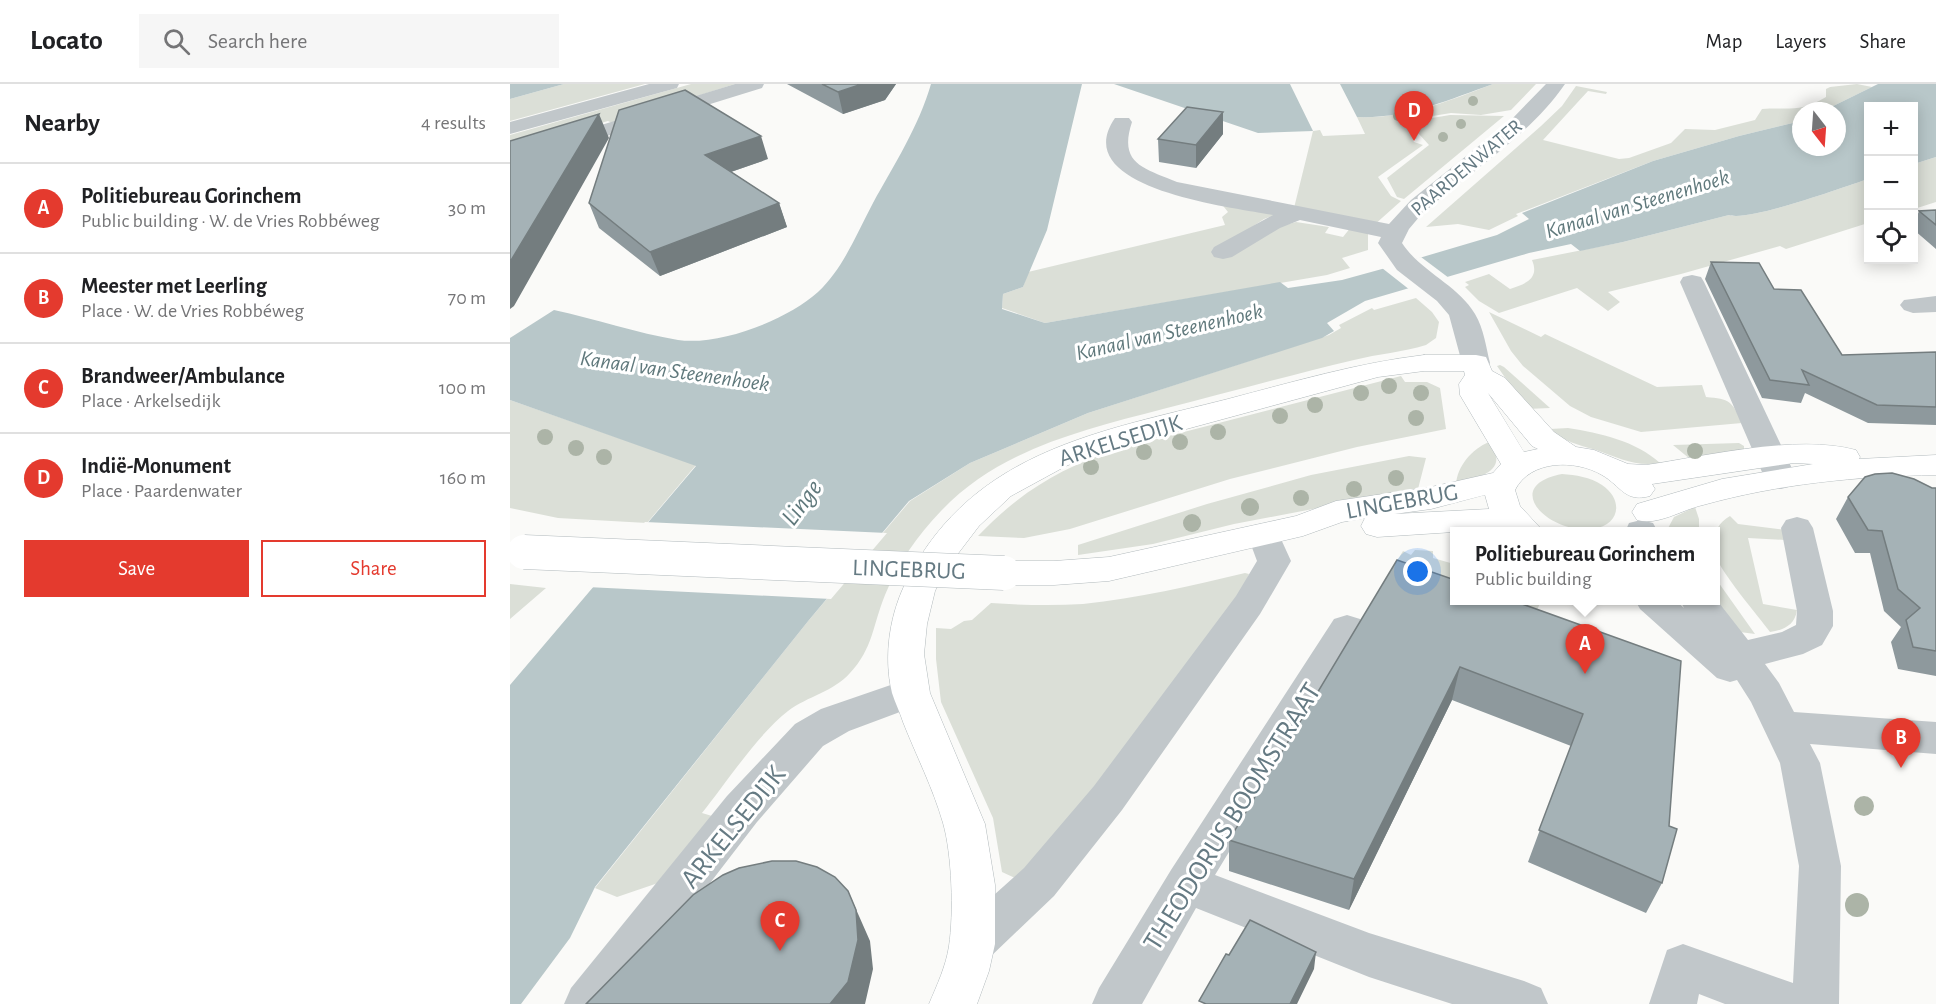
<!DOCTYPE html>
<meta charset="utf-8">
<style>
body{margin:0;font-family:"Alegreya Sans",sans-serif;background:#f6f6f6;color:#202124}
.controls{position:absolute;right:18px;top:18px;display:grid;overflow:hidden;border-radius:0px;box-shadow:0 3px 15px #0003}
.controls button{width:54px;height:54px;display:grid;place-items:center;padding:0;border:0;border-bottom:2px solid #e0e0e0;background:#fff;color:#202124;font:30px sans-serif}
.compass{position:absolute;left:1282px;top:18px;width:54px;height:54px;border-radius:50%;background:#fff;box-shadow:0 3px 15px #0003;rotate:163deg}
.you{position:absolute;left:908px;top:488px;width:21px;height:21px;margin:-15px;border:4px solid #fff;border-radius:50%;background:#1a73e8;box-shadow:0 0 0 9px #1a73e833}
.badge{display:grid;place-items:center;width:39px;height:39px;border-radius:50%;background:#e43a2e;color:#fff;font-size:20px;font-weight:700}
.pin{position:absolute;translate:-50% -50px;filter:drop-shadow(0 2px 3px #0008)}
.pin::after{content:'';position:absolute;top:32px;width:21px;height:18px;background:inherit;clip-path:polygon(0 0,100% 0,50% 100%)}
.popup{position:absolute;left:940px;top:443px;width:270px;height:78px;box-sizing:border-box;display:grid;place-content:center;border-radius:0px;background:#fff;filter:drop-shadow(0 2px 4px #0005);font-size:20px;white-space:nowrap;color:#757577}
.popup b{font-size:22px;color:#202124}
.popup::after{content:'';position:absolute;left:50%;top:100%;margin-left:-12px;border:12px solid transparent;border-top-color:#fff}
.list{margin:0;padding:0;list-style:none}
h2{display:flex;justify-content:space-between;align-items:center;height:78px;margin:0;padding:0 24px;font-size:26px}
h2 small{font-size:20px;font-weight:400;color:#757577}
.list li{display:grid;grid-template-columns:39px 1fr auto;gap:18px;align-items:center;box-sizing:border-box;height:90px;padding:0 24px;border-top:2px solid #e0e0e0}
.list b{display:block;font-size:22px;white-space:nowrap}
.list p{margin:0;font-size:20px;white-space:nowrap;color:#757577}
.list em{font-size:20px;font-style:normal;color:#757577}
.actions{display:flex;gap:12px;padding:18px 24px}
.actions a{flex:1;padding:14px 0;border:2px solid #e43a2e;border-radius:0px;text-align:center;font-size:21px;color:#e43a2e}
.actions .main{background:#e43a2e;color:#fff}
.icon{flex:none;width:33px;height:33px;fill:none;stroke:currentColor;stroke-width:2;stroke-linecap:round;stroke-linejoin:round}
.map{position:relative;flex:none;width:1426px;height:920px;overflow:hidden}
header{display:flex;align-items:center;gap:36px;box-sizing:border-box;height:84px;padding:0 30px;background:#fff;border-bottom:2px solid #e0e0e0}
header strong{font-size:28px}
nav{display:flex;gap:33px;margin-inline-start:auto;font-size:21px}
.search{width:420px;height:54px;background:#f6f6f6;display:flex;align-items:center;gap:15px;box-sizing:border-box;padding:0 21px;border-radius:0px;color:#757577;font-size:22px}
main{display:flex}
aside{flex:1;background:#fff}
.map>svg:first-child{display:block}
</style>
<header>
<strong>Locato</strong>
<div class="search"><svg class="icon" aria-label="search" viewBox="0 0 24 24"><circle cx="10" cy="10" r="6"/><path d="M15 15l6 6"/></svg>Search here</div>
<nav><a>Map</a><a>Layers</a><a>Share</a></nav>
</header>
<main>
<aside>
<h2>Nearby<small>4 results</small></h2>
<ul class="list">
<li><span class="badge">A</span><div><b>Politiebureau Gorinchem</b><p>Public building · W. de Vries Robbéweg</p></div><em>30 m</em></li>
<li><span class="badge">B</span><div><b>Meester met Leerling</b><p>Place · W. de Vries Robbéweg</p></div><em>70 m</em></li>
<li><span class="badge">C</span><div><b>Brandweer/Ambulance</b><p>Place · Arkelsedijk</p></div><em>100 m</em></li>
<li><span class="badge">D</span><div><b>Indië-Monument</b><p>Place · Paardenwater</p></div><em>160 m</em></li>
</ul>
<div class="actions"><a class="main">Save</a><a>Share</a></div>
</aside>
<div class="map">
<svg width="1426" height="920" viewBox="0 0 1426 920">
<rect width="100%" height="100%" fill="#fafaf8"/>
<path fill="#dbdfd7" d="M54,0H135L0,37V15Z
M181,0H225L102,39L98,37L0,65V51Z
M983,0H1026L1001,26L971,31L941,29L892,37L907,54L903,56L904,58L913,61L868,93L881,112L891,117L863,142L784,124L803,47L810,46L813,52L855,50L847,33C895,35 939,17 983,0Z
M1347,0L1362,3L1313,27H1291V37L1229,52L1143,77L1006,130L1008,132L979,146L948,140L916,143L1031,42L1052,22L1066,2L1097,8L1096,10L1078,7L1033,56L1109,75L1119,74L1161,59L1175,45L1205,46L1245,36L1252,25C1279,23 1290,29 1316,13V5L1320,3Z
M940,31L994,32L894,115L887,113L877,94L919,61L898,38Z
M1426,73V118L1404,125V80Z
M1358,95V139L1276,165L1270,162L1171,190L1098,208L1110,218L1098,227L1067,204L989,229L969,217L955,203L959,201L955,198L979,190L1000,205C1015,200 1030,195 1022,176L1113,158L1219,131C1238,138 1334,103 1358,95Z
M710,118L767,130L754,135L724,155L786,138L819,143L815,149L833,153L841,143L858,147V166L832,174L840,184L817,191L535,239L492,224L493,210L513,203L518,188L715,141L712,133L718,128Z
M906,214L922,228L929,238L926,254L916,261C893,268 868,270 844,276C780,291 717,309 653,325C573,346 490,365 431,427C407,452 388,479 375,511C363,540 363,565 340,589C323,608 298,612 278,627C249,649 216,699 192,729L202,732L151,798L107,813L85,804L299,536L400,417L460,379L578,329L819,251L831,244L829,241L862,224L864,226Z
M979,228L1031,253L1035,250L1147,303L1192,301L1196,313C1220,315 1222,317 1232,339L1131,348L1081,333L1060,322L1013,282L1001,267Z
M990,281L994,283L1040,324L1017,325L987,282Z
M891,292L895,298H917L930,304L936,345L847,363L720,395L560,445L514,454L468,452C510,408 550,384 608,365Z
M0,316L186,381L137,439L48,434L0,424Z
M1058,344C1090,349 1126,357 1150,379C1125,383 1109,374 1086,366C1069,361 1054,358 1040,345Z
M979,358C1001,387 969,393 946,401C947,382 962,365 979,358Z
M1229,359L1234,362V366L1180,375L1163,361Z
M899,372L916,374L908,405L724,440L643,460L568,471V461L697,420L801,391Z
M1052,390C1066,391 1080,393 1092,401C1114,416 1110,441 1083,445C1040,451 989,402 1052,390Z
M1185,423L1189,435V447L1156,448L1164,433Z
M1220,432L1228,440L1277,446L1275,456L1238,454L1253,520L1287,526C1285,541 1274,546 1260,548C1249,533 1209,486 1206,472C1201,456 1205,440 1220,432Z
M905,466L923,467V474L944,480V516L1031,517L1024,533L1054,544L874,499L893,467L901,471Z
M735,489L739,490L732,507L574,722L505,794L492,788L483,734L431,618L426,575V544L441,545L454,537L462,536L481,519C511,521 542,522 573,520C628,514 681,502 735,489Z
M1206,495L1245,550L1230,548L1206,516Z
M0,500L36,504L0,535Z"/>
<path fill="#b8c7c9" d="M0,0H54L0,15Z
M421,0H572L537,146L513,203L493,210L492,225L535,239L770,198L778,204L832,196L872,185L987,151L1019,135L1012,129L1143,77L1229,52L1291,37V63H1327V27H1313L1368,0H1426V73L1404,80V22H1358V95C1334,103 1238,138 1219,131L1113,158L1070,167L1061,160L1019,169L855,217L817,239L824,247L812,254L578,329L460,379L399,417L299,536L85,803L60,854L11,920H0V601L186,382L0,316V254L44,226C85,235 127,249 168,256C210,262 277,236 308,208C333,185 347,149 363,119C384,81 409,42 421,0Z
M604,0H780L803,47L748,49Z
M830,0H983C938,16 896,35 847,33Z"/>
<path fill="#fafaf8" d="M911,173L939,194L900,206L872,184Z
M135,438L377,449L321,515L77,503Z"/>
<g fill="none" stroke-linecap="round" stroke-linejoin="round">
<g stroke="#b2babd" stroke-width="1">
<path id="major" d="M914,271H966L976,273L982,287L995,294L1044,348L1066,363L1084,366L1118,380L1136,381C1198,372 1285,350 1346,366L1350,373L1349,375L1426,371V391C1348,392 1268,400 1193,421C1171,426 1148,442 1127,436L1122,428L1127,420L1212,395L1303,380L1284,379L1142,400L1145,405L1140,412C1115,419 1111,402 1092,391C1065,375 1020,376 1005,406L1010,422L1034,448H944L867,453L856,450L851,442L855,434L832,438L793,452L599,497L544,501H494L482,498L477,489L482,480L494,477H544L599,473L786,432L826,417L921,403L983,389L991,380L950,311L949,300L955,291L954,287H914L868,293L588,369L556,382L501,412L469,442L434,488L425,507L417,540L414,570L420,609L475,740L485,801V860L479,887L467,920H419C427,901 436,882 439,862C444,829 442,770 433,739C423,704 406,671 393,638C390,628 385,619 382,609C373,571 380,528 398,494C464,366 592,347 718,315C783,298 847,279 914,271ZM978,309L1022,362L1028,365L1014,368ZM975,411L979,425L884,430L921,425Z"/>
</g>
<path fill="#c1c7ca" fill-rule="evenodd" d="M139,0H169L167,4L0,50V38Z
M225,0H254L252,4L0,82V69Z
M1036,0H1055C1018,54 958,88 910,132L899,145L892,159C911,188 947,200 965,230C974,245 976,263 980,279L976,285L966,287L956,285L952,279L939,231L927,217L887,186L868,159L871,153L790,136L770,144L722,173L713,175L704,173L701,168L704,163L763,131C723,123 556,105 605,34H619L622,38C608,80 634,84 667,98L879,140L901,116L1000,37Z
M1182,191L1191,193L1194,198L1287,395L1282,402L1271,405L1260,402L1255,395L1170,198L1173,193Z
M1426,212V228L1403,229L1394,226L1390,221L1394,216Z
M1287,433L1298,436L1303,444L1323,527V542L1312,561L1293,570L1255,580L1269,599L1284,628L1426,638V670L1300,660L1310,679L1331,782L1329,920H1215L1189,910L1187,920H1139L1157,866L1173,860L1283,899L1289,782L1270,679L1241,618L1227,596L1220,598L1207,594L1130,525L1125,516H1165L1174,524L1170,516L1206,515L1238,556L1272,548L1286,541L1287,527L1271,444L1276,436Z
M1131,436L1143,439L1148,448H1115L1119,439Z
M753,439L765,442L781,477L750,530L612,726L544,812L478,875L462,882L446,875L439,860L446,845L514,784L584,702L726,512L747,477L737,450L741,442Z
M837,531L850,535L855,544L705,791L859,849L1014,897L1031,904L1038,920H942L859,893L686,824L632,920H582L589,904L661,786L824,535Z
M401,594L414,599L420,609L414,619L339,647L313,662L247,738L107,920H54L61,904L217,712L285,640L311,625Z"/>
<use href="#major" fill="#fff" fill-rule="evenodd"/>
<g stroke="#b2babd" stroke-width="35" stroke-linecap="butt">
<path id="major-bridge" d="M14,468L494,489"/>
</g>
<use href="#major-bridge" stroke="#fff" stroke-width="34"/>
</g>
<g fill="#acb4a7">
<circle cx="963" cy="17" r="5"/>
<circle cx="911" cy="27" r="5"/>
<circle cx="888" cy="32" r="5"/>
<circle cx="951" cy="40" r="5"/>
<circle cx="933" cy="53" r="5"/>
<circle cx="879" cy="302" r="8"/>
<circle cx="851" cy="309" r="8"/>
<circle cx="911" cy="309" r="8"/>
<circle cx="805" cy="321" r="8"/>
<circle cx="770" cy="332" r="8"/>
<circle cx="906" cy="334" r="8"/>
<circle cx="708" cy="348" r="8"/>
<circle cx="35" cy="353" r="8"/>
<circle cx="670" cy="358" r="8"/>
<circle cx="66" cy="364" r="8"/>
<circle cx="1185" cy="367" r="8"/>
<circle cx="634" cy="368" r="8"/>
<circle cx="94" cy="373" r="8"/>
<circle cx="581" cy="383" r="8"/>
<circle cx="886" cy="394" r="8"/>
<circle cx="844" cy="405" r="8"/>
<circle cx="791" cy="414" r="8"/>
<circle cx="740" cy="423" r="9"/>
<circle cx="682" cy="439" r="9"/>
<circle cx="1354" cy="722" r="10"/>
<circle cx="1347" cy="821" r="12"/>
</g>
<path fill="#8e999d" d="M277,0H386L375,16L333,30Z
M713,50L686,84L649,78L648,55Z
M258,75L221,88L269,119L277,143L150,192L89,144L79,119Z
M1426,126V165L1404,146V140L1409,127Z
M1201,178L1264,205L1332,271L1426,268V341L1358,339L1295,309L1291,319L1252,314L1195,195Z
M1422,404H1426V592L1388,585L1381,558L1391,543L1374,527L1360,469H1345L1326,435L1338,413Z
M1001,516L1159,742L1152,799L1136,829L1018,778L1061,662L942,616L839,826L719,787V756Z"/>
<path fill="#747d7f" d="M352,0H386L375,16L333,30L328,8Z
M713,28V50L686,84V61Z
M89,30L99,54L4,222L0,225V178Z
M251,52L258,75L203,94L195,71Z
M269,119L277,143L150,192L140,168Z
M950,583L942,616L839,826L844,795Z
M338,807L360,857L363,885L355,920H320Z
M806,868L804,885L787,920H780Z"/>
<path fill="#a5b2b6" stroke="#747d7f" stroke-width="1.5" d="M312,0H352L328,8Z
M175,6L251,52L195,71L269,119L140,168L79,119L109,26Z
M677,23L713,28L686,61L648,55Z
M89,30L0,178V57Z
M1426,126V141L1409,127Z
M1201,178L1249,179L1264,205L1291,206L1332,271L1426,268V323L1367,321L1292,286L1299,301L1260,296Z
M1382,389L1404,395L1422,404H1426V567L1403,563L1396,536L1410,524L1388,505L1372,447L1358,446L1338,413L1355,393L1365,390Z
M887,476L945,496V516H1001L1171,577L1159,742L1167,745L1152,799L1029,746L1073,630L950,583L844,795L719,756Z
M262,777H286L307,783L325,793L338,807L346,826L348,856L338,898L320,920H76L183,811L213,791L229,784Z
M740,836L806,868L780,920H696L689,917L716,870L719,871Z"/>
<g text-anchor="middle" stroke-width="6" stroke-linejoin="round" paint-order="stroke">
<g font-size="20" fill="#657a83" stroke="#fff">
<text transform="translate(956 83) rotate(-40)" y="7">PAARDENWATER</text>
</g>
<g font-size="22" font-style="italic" fill="#60797c" stroke="#fff">
<text transform="translate(1127 119) rotate(-17)" y="8">Kanaal van Steenenhoek</text>
<text transform="translate(659 247) rotate(-13)" y="8">Kanaal van Steenenhoek</text>
<text transform="translate(165 286) rotate(8)" y="8">Kanaal van Steenenhoek</text>
</g>
<g font-size="24" fill="#657a83" stroke="#fff">
<text transform="translate(610 356) rotate(-17)" y="8">ARKELSEDIJK</text>
<text transform="translate(892 417) rotate(-10)" y="8">LINGEBRUG</text>
<text transform="translate(399 485) rotate(2)" y="8">LINGEBRUG</text>
</g>
<g font-size="26" font-style="italic" fill="#60797c" stroke="#fff">
<text transform="translate(291 418) rotate(-53)" y="9">Linge</text>
</g>
<g font-size="28" fill="#657a83" stroke="#fff">
<text transform="translate(721 732) rotate(-58)" y="10">THEODORUS BOOMSTRAAT</text>
<text transform="translate(222 742) rotate(-51)" y="10">ARKELSEDIJK</text>
</g>
</g>
</svg>
<div class="controls">
<button>+</button>
<button>−</button>
<button><svg class="icon" aria-label="locate" viewBox="0 0 24 24"><circle cx="12" cy="12" r="6"/><path d="M12 2v4M12 18v4M2 12h4M18 12h4"/></svg></button>
</div>
<svg class="compass" viewBox="-18 -18 36 36"><path d="M0-13l5 13h-10z" fill="#e53935"/><path d="M0 13l5-13h-10z" fill="#757577"/></svg>
<div class="you"></div>
<div class="pin badge" style="left:1075px;top:590px">A</div>
<div class="popup"><b>Politiebureau Gorinchem</b>Public building</div>
<div class="pin badge" style="left:1391px;top:684px">B</div>
<div class="pin badge" style="left:270px;top:867px">C</div>
<div class="pin badge" style="left:904px;top:57px">D</div>
</div>
</main>
